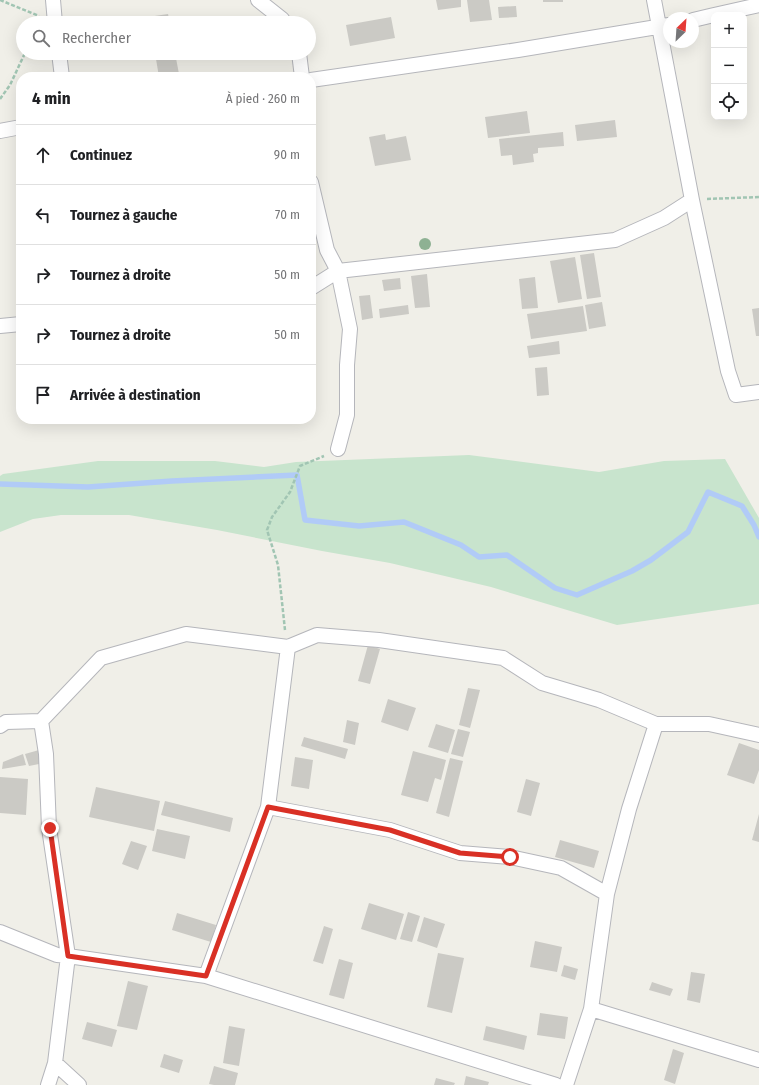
<!DOCTYPE html>
<html lang="fr">
<meta charset="utf-8">
<style>
body{margin:0;font-family:"Fira Sans Condensed",sans-serif;background:#f6f6f6;color:#202124}
.controls{position:absolute;right:12px;top:12px;display:grid;overflow:hidden;border-radius:8px;box-shadow:0 4px 16px #0002}
.controls button{width:36px;height:36px;display:grid;place-items:center;padding:0;border:0;border-bottom:1px solid #e0e0e0;background:#fff;color:#202124;font:20px sans-serif}
.compass{position:absolute;left:663px;top:12px;width:36px;height:36px;border-radius:50%;background:#fff;box-shadow:0 4px 16px #0002;rotate:25deg}
.stop{position:absolute;width:12px;height:12px;margin:-9px;border:3px solid #d93025;border-radius:50%;background:#fff}
.stop.end{background:#d93025;border-color:#fff;box-shadow:0 1px 4px #0008}
.list{margin:0;padding:0;list-style:none}
h2{display:flex;justify-content:space-between;align-items:center;height:52px;margin:0;padding:0 16px;font-size:17px}
h2 small{font-size:13px;font-weight:400;color:#757577}
.list li{display:grid;grid-template-columns:26px 1fr auto;gap:12px;align-items:center;box-sizing:border-box;height:60px;padding:0 16px;border-top:1px solid #e0e0e0}
.list b{display:block;font-size:15px;white-space:nowrap}
.list em{font-size:13px;font-style:normal;color:#757577}
.icon{flex:none;width:22px;height:22px;fill:none;stroke:currentColor;stroke-width:2;stroke-linecap:round;stroke-linejoin:round}
.map{position:relative;flex:none;width:759px;height:1085px;overflow:hidden}
.search{position:absolute;background:#fff;box-shadow:0 4px 16px #0002;left:16px;top:16px;width:300px;height:44px;display:flex;align-items:center;gap:10px;box-sizing:border-box;padding:0 14px;border-radius:22px;color:#757577;font-size:15px}
.panel{position:absolute;background:#fff;box-shadow:0 4px 16px #0002;left:16px;top:72px;width:300px;height:352px;border-radius:16px}
.map>svg:first-child{display:block}
</style>
<div class="map">
<svg width="759" height="1085" viewBox="0 0 759 1085">
<rect width="100%" height="100%" fill="#f0efe8"/>
<path fill="#c8e4cd" d="M469,455L599,472L664,461L725,459L759,518V604L617,625L491,587L390,563L322,551L217,530L129,515H61L33,519L0,532V476L3,474L98,461H215L264,467L296,462Z"/>
<g fill="none" stroke-linecap="round" stroke-linejoin="round">
<path stroke="#b1cbf7" stroke-width="5.5" d="M0,484L88,487L172,481L297,475L305,520L359,526L404,522L461,545L479,557L507,555L555,588L577,595L632,571L651,560L688,532L708,492L742,506L754,525L759,537"/>
</g>
<path fill="#cbcac5" d="M436,0H461V7L438,10Z
M467,0H489L492,20L470,22Z
M543,0H563V2H543Z
M516,6L517,17L499,18L498,7Z
M168,14L170,23H149L148,17Z
M391,17L395,38L350,46L346,25Z
M155,53H175L179,74L159,77Z
M527,111L530,133L488,138L485,117Z
M615,120L617,137L577,141L575,125Z
M563,132L564,146L538,148V153L533,154L534,162L513,165L512,155L501,156L499,139Z
M385,134L386,140L406,136L411,160L375,166L369,137Z
M594,253L601,297L587,299L580,255Z
M575,257L582,299L558,303L550,261Z
M427,274L430,307L415,308L411,276Z
M535,277L538,308L522,309L519,279Z
M400,278L401,289L384,291L382,280Z
M370,295L373,318L362,320L359,296Z
M602,302L606,326L589,329L585,305Z
M408,305L409,314L380,318L379,309Z
M583,306L587,331L531,339L527,314Z
M759,308V336H756L752,309Z
M559,341L560,354L529,358L527,346Z
M547,367L549,395L537,396L535,368Z
M368,645L380,649L370,684L358,681Z
M468,688L480,690L470,728L459,725Z
M388,699L416,708L408,731L381,722Z
M347,720L359,723L355,745L343,742Z
M436,724L455,730L448,753L428,747Z
M458,729L470,732L463,757L451,754Z
M304,737L348,749L345,759L301,746Z
M739,743L759,750V770L754,784L727,775Z
M39,750V764L29,766L25,754Z
M413,751L446,760L441,780L435,778L428,802L401,795Z
M23,754L26,765L2,769L3,762Z
M295,757L313,760L309,789L291,786Z
M450,758L463,761L449,817L436,813Z
M0,777L28,779L26,815L0,813Z
M526,779L540,783L531,816L517,812Z
M96,787L160,801L154,831L89,817Z
M165,801L233,818L230,832L161,815Z
M759,814V842L752,840Z
M157,829L190,836L185,859L152,851Z
M560,840L599,851L594,868L555,857Z
M131,841L147,846L138,870L122,864Z
M369,903L404,914L396,940L361,929Z
M408,912L420,916L412,942L400,939Z
M177,913L216,925L211,942L172,930Z
M424,917L445,924L437,948L417,941Z
M324,926L333,929L323,964L313,961Z
M535,941L562,947L557,972L530,967Z
M438,953L464,958L452,1013L427,1007Z
M339,959L353,963L344,999L329,995Z
M564,965L578,969L575,980L561,976Z
M691,972L705,974L700,1003L687,1000Z
M128,981L148,986L137,1030L117,1026Z
M652,982L673,989L670,996L649,990Z
M540,1013L568,1017L565,1039L537,1035Z
M87,1022L117,1030L112,1047L82,1039Z
M229,1026L245,1029L239,1066L223,1063Z
M486,1026L527,1036L524,1050L483,1040Z
M673,1049L684,1053L675,1084L664,1080Z
M164,1054L183,1060L179,1073L160,1067Z
M214,1066L238,1073L235,1085H214L209,1084Z
M466,1076L489,1082L488,1085H464Z
M436,1078L455,1083L454,1085H434Z"/>
<g fill="none" stroke-linecap="round" stroke-linejoin="round">
<g stroke="#b5b6bb" stroke-width="16">
<path id="minor" d="M53,0L55,23
M258,0L282,19L285,23
M654,0L692,200L728,371L736,395L759,392
M714,15L759,5
M693,20L714,15
M59,53L62,77
M299,53L302,77
M311,80L518,50L669,25
M0,131L21,127
M311,182L327,250L338,271L350,329L347,365V415L338,449
M311,288L338,271L615,240L664,218L692,200
M0,326L21,324
M41,721L46,754L49,828L68,956L55,1063L48,1085
M0,726L6,722L41,721L101,658L186,634L288,647L317,635L379,640L503,658L542,683L599,700L656,724H709L759,735
M268,807L390,830L460,853L510,857L561,868L607,894L591,1009L566,1085
M607,894L629,809L656,724
M0,932L57,955L68,956L206,976L556,1085
M206,976L268,807L288,647
M591,1009L759,1060
M55,1063L79,1085"/>
</g>
<path stroke="#a1c5b3" stroke-width="2.5" stroke-dasharray="4 2" stroke-linecap="butt" d="M0,0L39,16
M0,99L10,85L25,53
M707,199L759,197
M285,630L278,565L267,530L272,517L290,492L300,466L324,456"/>
<use href="#minor" stroke="#fff" stroke-width="14"/>
</g>
<circle fill="#8eb193" cx="425" cy="244" r="6"/>
<g fill="none" stroke-linecap="round" stroke-linejoin="round">
<path stroke="#d93025" stroke-width="5" d="M50,828L68,956L206,976L268,807L390,830L460,853L510,857"/>
</g>
</svg>
<div class="controls">
<button>+</button>
<button>−</button>
<button><svg class="icon" aria-label="locate" viewBox="0 0 24 24"><circle cx="12" cy="12" r="6"/><path d="M12 2v4M12 18v4M2 12h4M18 12h4"/></svg></button>
</div>
<svg class="compass" viewBox="-18 -18 36 36"><path d="M0-13l5 13h-10z" fill="#e53935"/><path d="M0 13l5-13h-10z" fill="#757577"/></svg>
<div class="stop" style="left:510px;top:857px"></div>
<div class="stop end" style="left:50px;top:828px"></div>
<div class="search"><svg class="icon" aria-label="search" viewBox="0 0 24 24"><circle cx="10" cy="10" r="6"/><path d="M15 15l6 6"/></svg>Rechercher</div>
<section class="panel">
<h2>4 min<small>À pied · 260 m</small></h2>
<ul class="list">
<li><svg class="icon" aria-label="ahead" viewBox="0 0 24 24"><path d="M12 20V5M6 11l6-6 6 6"/></svg><div><b>Continuez</b></div><em>90 m</em></li>
<li><svg class="icon" aria-label="left" viewBox="0 0 24 24"><path d="M17 20v-9H6M10 6l-5 5 5 5"/></svg><div><b>Tournez à gauche</b></div><em>70 m</em></li>
<li><svg class="icon" aria-label="right" viewBox="0 0 24 24"><path d="M7 20v-9h11M14 6l5 5-5 5"/></svg><div><b>Tournez à droite</b></div><em>50 m</em></li>
<li><svg class="icon" aria-label="right" viewBox="0 0 24 24"><path d="M7 20v-9h11M14 6l5 5-5 5"/></svg><div><b>Tournez à droite</b></div><em>50 m</em></li>
<li><svg class="icon" aria-label="arrive" viewBox="0 0 24 24"><path d="M6 21V4h12l-3 4 3 4H6"/></svg><div><b>Arrivée à destination</b></div></li>
</ul>
</section>
</div>
